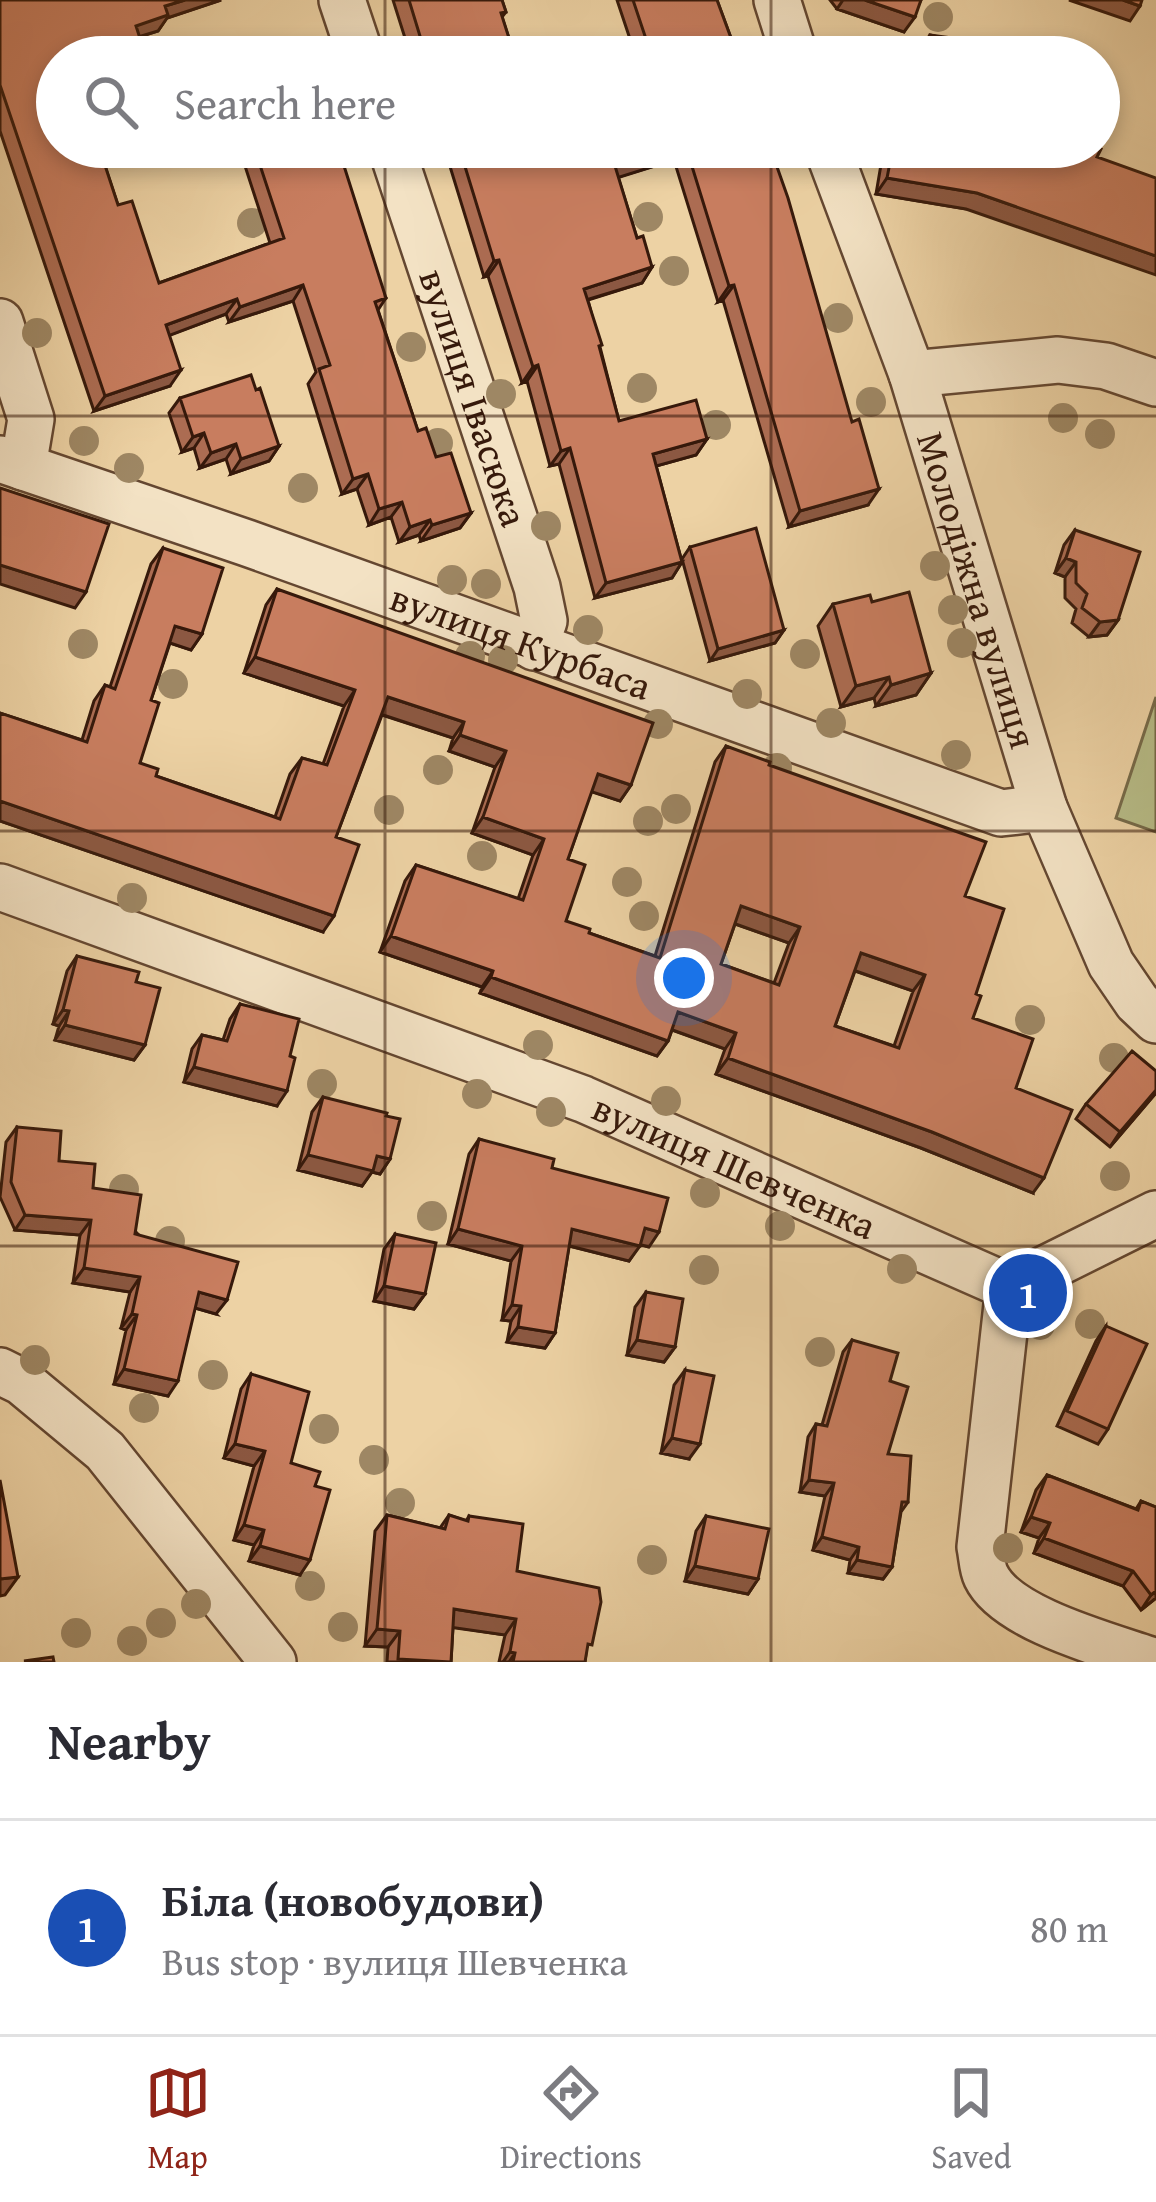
<!DOCTYPE html>
<meta charset="utf-8">
<style>
body{margin:0;font-family:"Gentium Book Plus",serif;background:#f7f7f7;color:#2b2b33}
.you{position:absolute;left:684px;top:978px;width:42px;height:42px;margin:-30px;border:9px solid #fff;border-radius:50%;background:#1a73e8;box-shadow:0 0 0 18px #1a73e833}
.badge{display:grid;place-items:center;width:78px;height:78px;border-radius:50%;background:#8f2418;color:#fff;font-size:39px;font-weight:700}
.pin{position:absolute;translate:-50% -50%;border:6px solid #fff;box-shadow:0 3px 12px #0006}
.list{margin:0;padding:0;list-style:none}
h2{display:flex;justify-content:space-between;align-items:center;height:156px;margin:0;padding:0 48px;font-size:51px}
h2 small{font-size:39px;font-weight:400;color:#7c7c81}
.list li{display:grid;grid-template-columns:78px 1fr auto;gap:36px;align-items:center;box-sizing:border-box;height:216px;padding:0 48px;border-top:3px solid #e1e1e2}
.list b{display:block;font-size:45px;white-space:nowrap}
.list p{margin:0;font-size:39px;white-space:nowrap;color:#7c7c81}
.list em{font-size:39px;font-style:normal;color:#7c7c81}
.icon{flex:none;width:66px;height:66px;fill:none;stroke:currentColor;stroke-width:2;stroke-linecap:round;stroke-linejoin:round}
.map{position:relative;flex:none;width:1156px;height:1662px;overflow:hidden}
.search{position:absolute;background:#fff;box-shadow:0 6px 18px #0003;left:36px;right:36px;top:36px;height:132px;display:flex;align-items:center;gap:30px;box-sizing:border-box;padding:0 42px;border-radius:66px;color:#7c7c81;font-size:45px}
.sheet{height:372px;background:#fff}
nav{display:flex;justify-content:space-around;align-items:center;box-sizing:border-box;height:168px;border-top:3px solid #e1e1e2;background:#fff;font-size:33px;color:#7c7c81}
nav a{display:grid;justify-items:center;gap:6px}
nav .on{color:#8f2418}
.map>svg:first-child{display:block}
</style>
<div class="map">
<svg width="1156" height="1662" viewBox="0 0 1156 1662">
<rect width="100%" height="100%" fill="#edd2a4"/>
<filter id="stains"><feTurbulence type="fractalNoise" baseFrequency=".00167" numOctaves="4"/><feColorMatrix values="0 0 0 0 .2 0 0 0 0 .09 0 0 0 0 .02 0 0 0 .5 -.17"/></filter>
<radialGradient id="worn" r=".72"><stop offset=".6" stop-color="#630" stop-opacity="0"/><stop offset="1" stop-color="#630" stop-opacity=".3"/></radialGradient>
<path fill="#b7bc87" stroke="#766a49" stroke-width="3" d="M1156,697V832L1116,818Z"/>
<g fill="none" stroke-linecap="round" stroke-linejoin="round">
<g stroke="#644731" stroke-width="50">
<g id="minor">
<path d="M342,0L361,57"/>
<path d="M777,0L795,57"/>
<path id="s1" d="M391,147L537,587L544,621L534,647"/>
<path id="s2" d="M827,147L912,374L1044,808L1111,964L1137,1002L1156,1020"/>
<path d="M0,322L31,419L23,467"/>
<path d="M912,374L1058,360L1106,366L1156,383"/>
<path id="s3" d="M0,459L247,543L1001,813L1044,808"/>
<path id="s4" d="M0,887L583,1099L1009,1287"/>
<path d="M1009,1287L980,1547C982,1556 982,1568 986,1576C1007,1620 1111,1646 1156,1662"/>
<path d="M1009,1287L1156,1214"/>
<path d="M0,1371L22,1382L105,1451L273,1662"/>
</g>
</g>
<use href="#minor" stroke="#f3e2c4" stroke-width="45"/>
</g>
<g fill="#9e8764">
<circle cx="938" cy="17" r="15"/>
<circle cx="648" cy="217" r="15"/>
<circle cx="252" cy="223" r="15"/>
<circle cx="674" cy="271" r="15"/>
<circle cx="838" cy="318" r="15"/>
<circle cx="37" cy="333" r="15"/>
<circle cx="411" cy="347" r="15"/>
<circle cx="642" cy="388" r="15"/>
<circle cx="501" cy="394" r="15"/>
<circle cx="871" cy="402" r="15"/>
<circle cx="1063" cy="418" r="15"/>
<circle cx="716" cy="425" r="15"/>
<circle cx="1100" cy="434" r="15"/>
<circle cx="84" cy="441" r="15"/>
<circle cx="438" cy="443" r="15"/>
<circle cx="129" cy="468" r="15"/>
<circle cx="303" cy="488" r="15"/>
<circle cx="546" cy="526" r="15"/>
<circle cx="935" cy="566" r="15"/>
<circle cx="452" cy="580" r="15"/>
<circle cx="486" cy="584" r="15"/>
<circle cx="953" cy="610" r="15"/>
<circle cx="588" cy="630" r="15"/>
<circle cx="962" cy="643" r="15"/>
<circle cx="83" cy="644" r="15"/>
<circle cx="805" cy="654" r="15"/>
<circle cx="470" cy="656" r="15"/>
<circle cx="503" cy="660" r="15"/>
<circle cx="173" cy="684" r="15"/>
<circle cx="747" cy="694" r="15"/>
<circle cx="831" cy="723" r="15"/>
<circle cx="658" cy="724" r="15"/>
<circle cx="956" cy="755" r="15"/>
<circle cx="777" cy="768" r="15"/>
<circle cx="438" cy="770" r="15"/>
<circle cx="676" cy="809" r="15"/>
<circle cx="389" cy="810" r="15"/>
<circle cx="648" cy="821" r="15"/>
<circle cx="482" cy="856" r="15"/>
<circle cx="627" cy="882" r="15"/>
<circle cx="132" cy="898" r="15"/>
<circle cx="644" cy="916" r="15"/>
<circle cx="1030" cy="1020" r="15"/>
<circle cx="538" cy="1045" r="15"/>
<circle cx="1114" cy="1058" r="15"/>
<circle cx="322" cy="1084" r="15"/>
<circle cx="477" cy="1094" r="15"/>
<circle cx="666" cy="1101" r="15"/>
<circle cx="551" cy="1112" r="15"/>
<circle cx="1115" cy="1176" r="15"/>
<circle cx="124" cy="1189" r="15"/>
<circle cx="705" cy="1193" r="15"/>
<circle cx="432" cy="1216" r="15"/>
<circle cx="780" cy="1226" r="15"/>
<circle cx="170" cy="1241" r="15"/>
<circle cx="902" cy="1269" r="15"/>
<circle cx="704" cy="1270" r="15"/>
<circle cx="1090" cy="1324" r="15"/>
<circle cx="1040" cy="1325" r="15"/>
<circle cx="820" cy="1352" r="15"/>
<circle cx="35" cy="1360" r="15"/>
<circle cx="213" cy="1375" r="15"/>
<circle cx="144" cy="1408" r="15"/>
<circle cx="324" cy="1429" r="15"/>
<circle cx="374" cy="1460" r="15"/>
<circle cx="400" cy="1503" r="15"/>
<circle cx="1008" cy="1548" r="15"/>
<circle cx="652" cy="1560" r="15"/>
<circle cx="310" cy="1586" r="15"/>
<circle cx="196" cy="1604" r="15"/>
<circle cx="161" cy="1623" r="15"/>
<circle cx="343" cy="1627" r="15"/>
<circle cx="76" cy="1633" r="15"/>
<circle cx="132" cy="1641" r="15"/>
</g>
<path fill="#ac6c52" stroke="#36190b" stroke-width="3" fill-rule="evenodd" d="M0,0H221L167,18L158,31L139,37L111,147L100,151L118,205L159,283L270,243L245,166L255,150L386,298L378,310L418,431L471,513L460,528L421,541L419,535L399,542L391,517L369,525L357,489L342,494L308,384L316,372L293,301L229,322L226,314L169,335L170,386L94,411L0,131Z
M393,0H502L506,12L502,17L515,57H411Z
M617,0H717L738,57H636Z
M830,0H921L904,32L837,9Z
M930,35L1026,57H918L919,50Z
M444,147H770L868,505L789,527L723,300L718,302L674,160L618,177L637,238L652,267L642,283L588,300L619,421L707,439L696,455L656,466L682,562L672,578L595,598L559,464L550,466L527,381L522,383L488,276L484,277Z
M884,147H1096L966,209L876,194Z
M180,398L279,446L269,461L231,474L226,459L200,468L194,448L182,452L169,413Z
M1075,530L1118,620L1107,635L1089,637L1072,623L1076,609L1065,598V577L1055,573L1064,545Z
M690,547L784,630L775,643L710,661L682,559Z
M163,548L202,634L191,650L170,643L151,700L140,763L156,776L275,817L290,774L302,758L323,764L344,706L244,673L266,605L277,589L631,785L620,801L591,791L568,859L566,921L589,933L655,956L715,762L726,746L769,765L965,896L976,994L973,1018L1016,1088L1033,1193L921,1148L716,1074L725,1049L672,1030L668,1041L657,1056L480,993L482,987L380,952L405,881L416,865L518,899L533,855L472,833L495,767L449,751L453,738L382,715L336,837L323,932L0,821V713L82,740L94,701L105,685L110,687L151,564ZM735,924L789,943L774,983L721,964ZM855,971L913,991L894,1046L835,1026Z
M872,602L931,673L916,695L876,706L874,698L841,707L818,626L833,604Z
M77,956L136,982L145,1045L134,1060L55,1040L59,1026L53,1024L67,971Z
M240,1004L290,1056L277,1106L184,1082L192,1049L202,1035L223,1040L230,1019Z
M1156,1093L1110,1147L1076,1119L1086,1104Z
M323,1097L390,1159L380,1174L372,1172L362,1186L298,1170L312,1112Z
M17,1127L93,1188L216,1314L195,1308L168,1396L114,1384L126,1330L121,1328L130,1292L73,1283L80,1235L15,1230L0,1197L6,1142Z
M479,1139L552,1168L649,1247L640,1244L629,1261L569,1246L555,1333L545,1348L507,1342L511,1321L502,1320L511,1261L448,1244L469,1154Z
M395,1234L425,1294L414,1309L374,1301L384,1249Z
M646,1292L675,1347L664,1362L627,1355L635,1307Z
M1106,1326L1108,1429L1098,1444L1057,1426L1096,1341Z
M852,1340L890,1381L888,1454L908,1502L901,1512L892,1567L883,1579L848,1573L850,1560L813,1550L825,1496L800,1492L808,1437L816,1424L822,1425L843,1352Z
M685,1370L689,1459L661,1453L674,1385Z
M251,1374L291,1463L315,1486L300,1575L249,1561L254,1545L234,1540L254,1466L224,1458L241,1389Z
M1047,1475L1136,1509L1141,1501L1156,1507V1598L1141,1610L1123,1586L1034,1553L1039,1538L1021,1532L1036,1490Z
M387,1515L440,1528L449,1515L466,1521L469,1516L586,1653L585,1662H499L505,1635L453,1627L451,1662H387L388,1647L365,1646L375,1531Z
M706,1516L758,1579L748,1594L685,1581L696,1531Z"/>
<path fill="#8c5842" stroke="#36190b" stroke-width="3" d="M185,0H221L167,18L158,31L125,41L136,26L165,6Z
M843,0H865L915,17L904,32L837,9Z
M1069,0H1123L1140,6L1130,21Z
M677,147H683L674,160L604,182L615,166Z
M887,178L977,193L1156,256V275L966,209L876,194Z
M499,260L488,276L484,277L494,261Z
M652,267L642,283L573,304L584,289Z
M303,285L293,301L229,322L240,307Z
M734,285L723,300L718,302L729,286Z
M237,299L226,314L155,341L166,325Z
M538,365L527,381L522,383L533,367Z
M181,370L170,386L94,411L105,396Z
M204,433L194,448L182,452L193,437Z
M707,439L696,455L642,470L653,454Z
M236,444L226,459L200,468L211,453Z
M279,446L269,461L231,474L241,459Z
M570,448L559,464L550,466L561,451Z
M368,474L357,489L342,494L353,479Z
M879,489L868,505L789,527L800,511Z
M402,502L391,517L369,525L379,509Z
M471,513L460,528L421,541L432,525Z
M430,520L419,535L399,542L410,527Z
M1066,558L1076,562L1065,577L1055,573Z
M682,562L672,578L595,598L606,583Z
M0,565L86,592L75,608L0,584Z
M1118,620L1107,635L1089,637L1100,622Z
M175,626L202,634L191,650L164,641Z
M784,630L775,643L710,661L718,649Z
M255,657L355,690L344,706L244,673Z
M931,673L916,695L876,706L891,685Z
M889,677L874,698L841,707L856,686Z
M388,697L464,722L453,738L377,713Z
M460,735L506,751L495,767L449,751Z
M598,774L631,785L620,801L586,790Z
M0,801L334,916L323,932L0,821Z
M483,817L544,839L533,855L472,833Z
M741,906L800,927L789,943L730,922Z
M391,936L493,971L482,987L380,952Z
M861,953L925,975L913,991L850,969Z
M491,977L668,1041L657,1056L480,993Z
M63,1010L69,1011L59,1026L53,1024Z
M678,1012L736,1033L725,1049L667,1028Z
M65,1025L145,1045L134,1060L55,1040Z
M728,1058L932,1132L1044,1178L1033,1193L921,1148L716,1074Z
M194,1067L287,1091L277,1106L184,1082Z
M1156,1090V1093L1110,1147L1120,1132Z
M308,1155L377,1156L390,1159L380,1174L372,1172L362,1186L298,1170Z
M25,1215L91,1220L80,1235L15,1230Z
M645,1228L659,1232L649,1247L634,1243Z
M458,1229L522,1246L511,1261L448,1244Z
M572,1229L640,1246L629,1261L562,1244Z
M84,1268L140,1277L130,1292L73,1283Z
M384,1286L425,1294L414,1309L374,1301Z
M199,1292L227,1300L216,1314L188,1306Z
M512,1305L521,1306L511,1321L502,1320Z
M132,1314L137,1315L126,1330L121,1328Z
M518,1327L555,1333L545,1348L507,1342Z
M637,1340L675,1347L664,1362L627,1355Z
M124,1369L178,1381L168,1396L114,1384Z
M672,1438L700,1444L689,1459L661,1453Z
M235,1444L265,1451L254,1466L224,1458Z
M809,1480L834,1483L825,1496L800,1492Z
M1031,1517L1050,1523L1039,1538L1021,1532Z
M244,1525L264,1530L254,1545L234,1540Z
M822,1537L859,1547L850,1560L813,1550Z
M1044,1538L1133,1571L1123,1586L1034,1553Z
M260,1546L310,1560L300,1575L249,1561Z
M857,1560L892,1567L883,1579L848,1573Z
M695,1566L758,1579L748,1594L685,1581Z
M18,1577L5,1595L0,1596V1579Z
M1156,1591V1598L1141,1610L1151,1595Z
M454,1609L516,1619L505,1635L442,1626Z
M377,1629L400,1631L388,1647L365,1646Z
M510,1652L515,1653L509,1662H503Z"/>
<path fill="#c87d5f" stroke="#36190b" stroke-width="3" fill-rule="evenodd" d="M0,0H185L165,6L168,15L136,26L146,57H57V147H99L118,205L132,201L159,283L284,238L255,150L266,147H338L386,298L375,302L418,431L426,428L436,457L451,453L471,513L432,525L430,520L410,527L402,502L379,509L368,474L353,479L319,369L330,365L303,285L240,307L237,299L166,325L181,370L105,396L0,85Z
M409,0H502L506,12L501,13L515,57H432L428,44L423,46Z
M633,0H717L738,57H652Z
M865,0H921L915,17Z
M1123,0H1142L1140,6Z
M930,35L981,42L1026,57H926Z
M459,147H677L615,166L637,238L643,236L652,267L584,289L602,345L599,346L619,421L696,400L707,439L653,454L682,562L606,583L570,448L561,451L538,365L533,367L499,260L494,261Z
M686,147H770L788,198L852,422L859,419L879,489L800,511L734,285L729,286Z
M893,147H1096L1101,149L1097,157L1156,178V256L977,193L887,178Z
M251,375L256,390L260,388L279,446L241,459L236,444L211,453L204,433L193,437L180,398Z
M0,488L109,524L86,592L0,565Z
M756,528L784,630L718,649L690,547Z
M1075,530L1140,552L1118,620L1100,622L1082,608L1087,594L1076,583V562L1066,558Z
M163,548L223,568L202,634L175,626L151,700L159,703L140,763L158,769L156,776L280,819L302,758L327,765L355,690L255,657L277,589L653,723L631,785L598,774L568,859L585,865L566,921L590,929L589,933L660,958L726,746L770,762L769,765L986,842L965,896L1004,909L976,994L981,996L973,1018L1033,1039L1016,1088L1072,1110L1044,1178L932,1132L728,1058L736,1033L678,1012L668,1041L491,977L493,971L391,936L416,865L523,900L544,839L483,817L506,751L460,735L464,722L388,697L336,837L359,845L334,916L0,801V713L87,742L105,685L115,689ZM741,906L800,927L779,985L721,964ZM861,953L925,975L899,1048L835,1026Z
M909,592L931,673L891,685L889,677L856,686L833,604L870,595L872,602Z
M77,956L139,972L136,982L160,988L145,1045L65,1025L69,1011L63,1010Z
M240,1004L299,1019L290,1056L295,1058L287,1091L194,1067L202,1035L227,1041Z
M1132,1051L1156,1071V1090L1120,1132L1086,1104Z
M323,1097L387,1113L386,1116L400,1119L390,1159L377,1156L373,1171L308,1155Z
M17,1127L61,1131L59,1161L95,1164L93,1188L141,1195L135,1234L238,1262L227,1300L199,1292L178,1381L124,1369L137,1315L132,1314L140,1277L84,1268L91,1220L25,1215L11,1182Z
M479,1139L554,1159L552,1168L668,1198L659,1232L645,1228L640,1246L572,1229L555,1333L518,1327L521,1306L512,1305L522,1246L458,1229Z
M395,1234L436,1243L425,1294L384,1286Z
M646,1292L683,1299L675,1347L637,1340Z
M1106,1326L1147,1344L1108,1429L1067,1411Z
M852,1340L898,1353L890,1381L908,1387L888,1454L911,1456L908,1502H902L892,1567L857,1560L859,1547L822,1537L834,1483L809,1480L816,1424L827,1426Z
M685,1370L714,1376L700,1444L672,1438Z
M251,1374L309,1392L291,1463L320,1472L315,1486L330,1490L310,1560L260,1546L264,1530L244,1525L265,1451L235,1444Z
M1047,1475L1138,1510L1141,1501L1156,1507V1591L1151,1595L1133,1571L1044,1538L1050,1523L1031,1517Z
M0,1480L18,1577L0,1579Z
M387,1515L445,1529L449,1515L468,1521L469,1516L523,1524L517,1571L599,1588L601,1602L592,1645L588,1644L585,1662H513L515,1653L510,1652L516,1619L454,1609L451,1662L398,1659L400,1631L377,1629Z
M706,1516L769,1529L758,1579L695,1566Z
M53,1657L54,1662L24,1661Z"/>
<path fill="none" stroke="#36190b" stroke-width="3" stroke-opacity="0.55" d="M385,0V57M771,0V57M385,147V1662M771,147V1662M0,416H1156M0,831H1156M0,1246H1156"/>
<g text-anchor="middle" stroke-width="10" stroke-linejoin="round" paint-order="stroke">
<g font-size="39" fill="#36190b" stroke="#f3e2c4">
<text dy="14" stroke="none"><textPath href="#s1" startOffset="264">вулиця Івасюка</textPath></text>
<text dy="14" stroke="none"><textPath href="#s2" startOffset="468">Молодіжна вулиця</textPath></text>
<text dy="14" stroke="none"><textPath href="#s3" startOffset="552">вулиця Курбаса</textPath></text>
<text dy="14" stroke="none"><textPath href="#s4" startOffset="786">вулиця Шевченка</textPath></text>
</g>
</g>
<rect width="100%" height="100%" filter="url(#stains)"/>
<rect width="100%" height="100%" fill="url(#worn)"/>
</svg>
<div class="you"></div>
<div class="pin badge" style="left:1028px;top:1293px;background:#1a4fb4">1</div>
<div class="search"><svg class="icon" aria-label="search" viewBox="0 0 24 24"><circle cx="10" cy="10" r="6"/><path d="M15 15l6 6"/></svg>Search here</div>
</div>
<section class="sheet">
<h2>Nearby<small></small></h2>
<ul class="list">
<li><span class="badge" style="background:#1a4fb4">1</span><div><b>Біла (новобудови)</b><p>Bus stop · вулиця Шевченка</p></div><em>80 m</em></li>
</ul>
</section>
<nav>
<a class="on"><svg class="icon" aria-label="map" viewBox="0 0 24 24"><path d="M3 6l6-2 6 2 6-2v14l-6 2-6-2-6 2zM9 4v14M15 6v14"/></svg>Map</a>
<a><svg class="icon" aria-label="directions" viewBox="0 0 24 24"><path d="M12 3l9 9-9 9-9-9zM9 14v-3h6M13 9l2 2-2 2"/></svg>Directions</a>
<a><svg class="icon" aria-label="saved" viewBox="0 0 24 24"><path d="M7 4h10v16l-5-4-5 4z"/></svg>Saved</a>
</nav>
